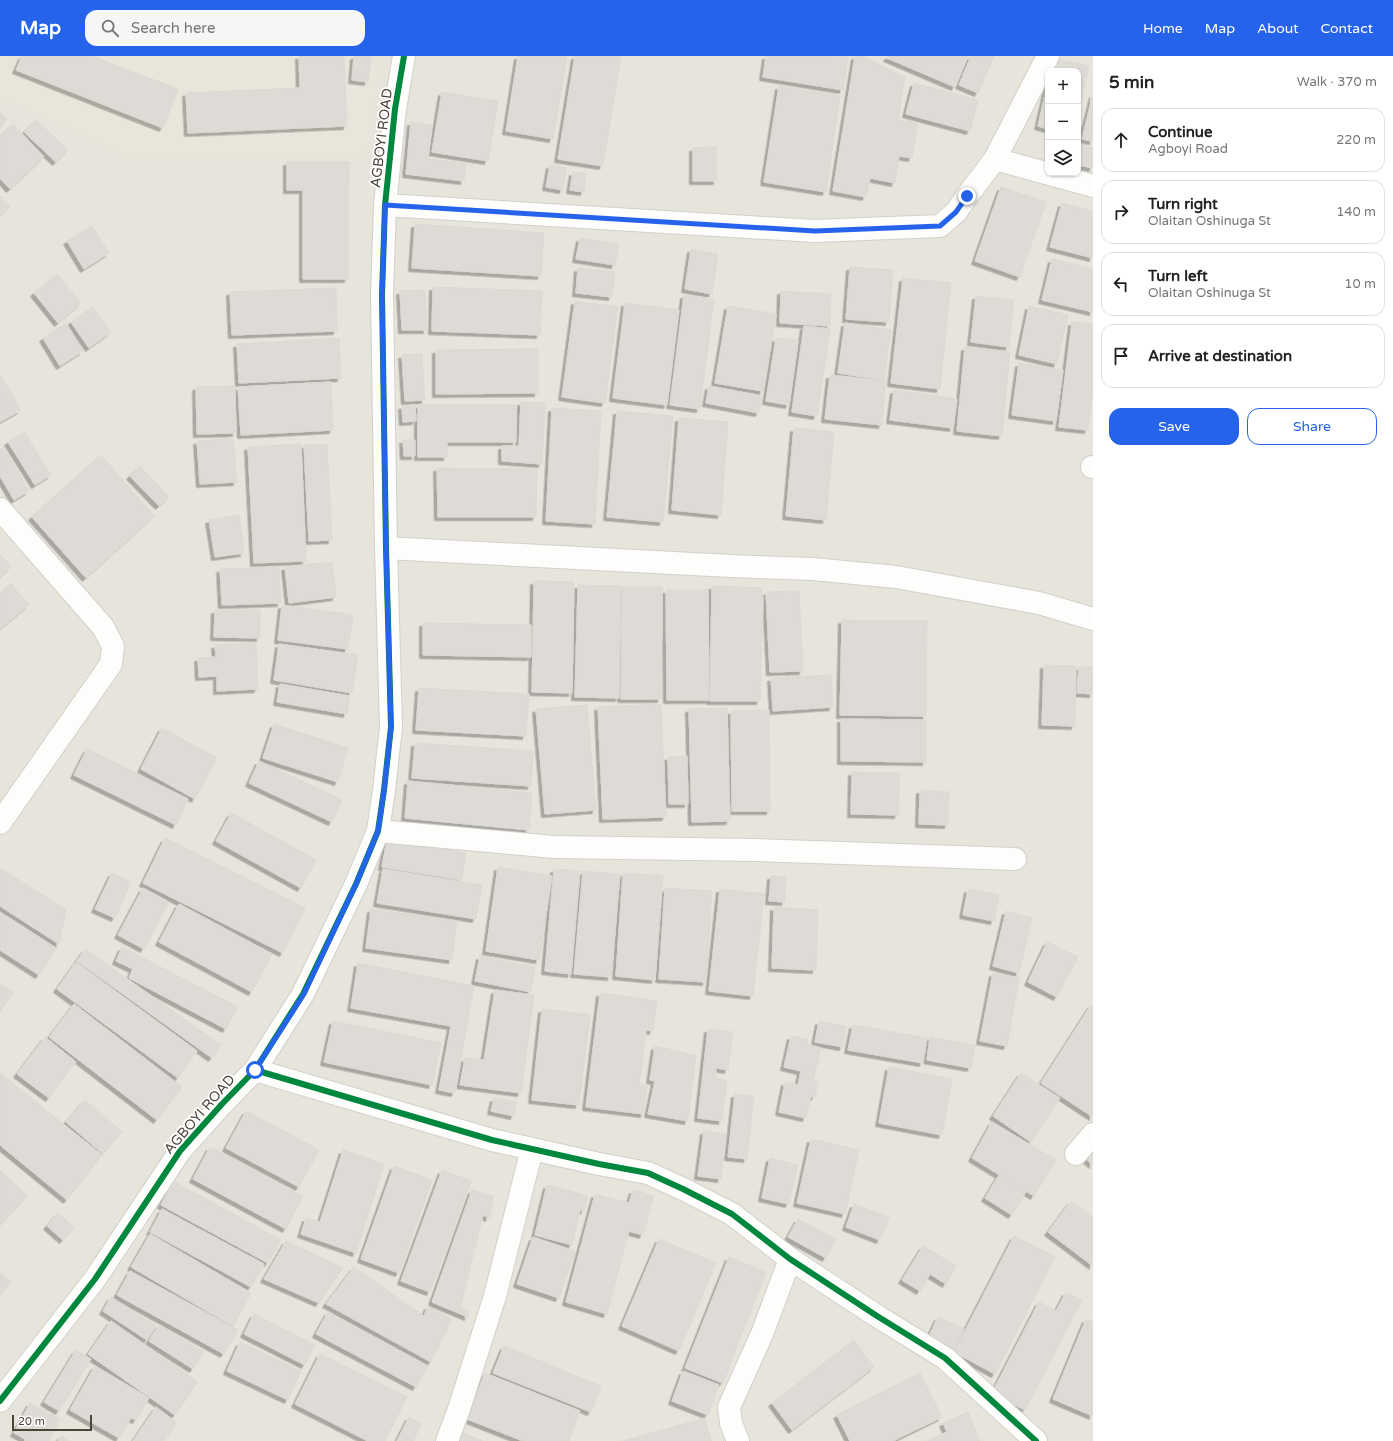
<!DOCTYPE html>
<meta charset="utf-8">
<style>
body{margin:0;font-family:"Varela Round",sans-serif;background:#f6f6f6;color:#222}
.controls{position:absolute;right:12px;top:12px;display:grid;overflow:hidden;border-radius:8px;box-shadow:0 1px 3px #0004}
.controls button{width:36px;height:36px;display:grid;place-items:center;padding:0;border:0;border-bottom:1px solid #e0e0e0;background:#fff;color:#222;font:20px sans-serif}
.scale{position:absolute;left:12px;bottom:10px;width:80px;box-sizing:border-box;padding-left:4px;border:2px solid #4b4439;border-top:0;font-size:11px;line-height:14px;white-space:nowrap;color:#4b4439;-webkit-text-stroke:3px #fff;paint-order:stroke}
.stop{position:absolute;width:12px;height:12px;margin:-9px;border:3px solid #2563eb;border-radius:50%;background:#fff}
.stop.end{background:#2563eb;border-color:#fff;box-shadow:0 1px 4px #0008}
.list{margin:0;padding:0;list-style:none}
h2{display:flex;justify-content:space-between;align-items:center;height:52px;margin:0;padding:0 16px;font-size:17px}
h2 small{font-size:13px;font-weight:400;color:#767676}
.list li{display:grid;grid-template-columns:26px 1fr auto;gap:12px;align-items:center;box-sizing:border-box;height:64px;margin:0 8px 8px;padding:0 8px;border:1px solid #e0e0e0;border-radius:12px}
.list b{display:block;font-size:15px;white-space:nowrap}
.list p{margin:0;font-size:13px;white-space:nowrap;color:#767676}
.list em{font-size:13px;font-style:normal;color:#767676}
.actions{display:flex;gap:8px;padding:12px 16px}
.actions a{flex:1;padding:9px 0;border:1px solid #2563eb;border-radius:12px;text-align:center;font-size:14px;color:#2563eb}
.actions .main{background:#2563eb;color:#fff}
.icon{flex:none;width:22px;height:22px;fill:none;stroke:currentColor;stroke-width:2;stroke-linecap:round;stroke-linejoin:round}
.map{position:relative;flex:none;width:1093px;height:1385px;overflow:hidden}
header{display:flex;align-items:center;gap:24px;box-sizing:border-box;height:56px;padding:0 20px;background:#2563eb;color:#fff}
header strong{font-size:19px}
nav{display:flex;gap:22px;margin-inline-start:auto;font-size:14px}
.search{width:280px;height:36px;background:#f6f6f6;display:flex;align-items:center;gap:10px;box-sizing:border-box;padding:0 14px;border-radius:12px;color:#767676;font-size:15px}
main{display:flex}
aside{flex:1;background:#fff}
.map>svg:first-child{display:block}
</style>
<header>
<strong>Map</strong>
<div class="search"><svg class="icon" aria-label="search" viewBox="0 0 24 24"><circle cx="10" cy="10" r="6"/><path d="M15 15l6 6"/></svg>Search here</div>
<nav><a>Home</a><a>Map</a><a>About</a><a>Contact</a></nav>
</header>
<main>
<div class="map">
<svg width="1093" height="1385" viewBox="0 0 1093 1385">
<defs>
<filter id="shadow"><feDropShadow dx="-3.5" dy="3.5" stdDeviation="0" flood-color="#0004"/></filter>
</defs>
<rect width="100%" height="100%" fill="#f4f2ee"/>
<path fill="#e7e4dc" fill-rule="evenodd" d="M0,0H1093V1385H0ZM1048,15H1078V117H1048Z"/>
<path fill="#eae5da" d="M0,0H382L367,99L133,103L0,41Z"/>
<path fill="#dedbd6" stroke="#dcd9d4" filter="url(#shadow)" d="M22,0H92L178,33L163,72L16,14Z
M299,0H344L347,70L188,77L186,37L300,32Z
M354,0H371L368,26L352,24Z
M518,0H567L553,83L506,75Z
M575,0H621L603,110L558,103Z
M766,0L848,1L843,34L763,21Z
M855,0H862L905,21L898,64L918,67L912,102L899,100L895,127L870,122L866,141L833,135Z
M888,0H968L955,31L887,2Z
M971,0H994L978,37L959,29Z
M1053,2L1089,10L1078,61V15H1051Z
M1048,26V73L1038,70Z
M914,27L978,44L970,75L906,58Z
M779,30L840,40L826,136L764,126Z
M442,36L498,45L488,105L432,96Z
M1093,38V85L1082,83Z
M0,56L7,63L0,71Z
M36,64L68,94L56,106L24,76Z
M411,66L432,69L428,103L466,107L464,125L406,118Z
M13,68L44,101L10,133L0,122V81Z
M1079,89L1093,92V112L1078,109Z
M716,91L717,125H693V92Z
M287,106H349L348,223H303V134H287Z
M550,109L566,112L563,134L546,131Z
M573,116L586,118L584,136L570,134Z
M1001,131L1046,146L1020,221L975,205Z
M0,140L10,150L0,160Z
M1062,147L1093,155V202L1050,191Z
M415,168L544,177L541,220L412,212Z
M92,170L109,197L84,213L67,185Z
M580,182L619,188L615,209L576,203Z
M691,193L718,198L712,238L685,233Z
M1052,203L1093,213V256L1042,244Z
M850,211L893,214L889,266L846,263Z
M578,212L615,216L612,241L576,237Z
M57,218L81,247L58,267L34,237Z
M903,222L951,227L940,333L891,327Z
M433,231L542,235L540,279L432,275Z
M336,232L337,275L232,279L230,236Z
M425,234L427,274H402L400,235Z
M781,235L831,238L830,270L780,267Z
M684,239L714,243L700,353L670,349Z
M976,240L1014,244L1009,291L971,286Z
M575,245L618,251L605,347L562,341Z
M625,247L679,254L667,349L613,342Z
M728,250L776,258L763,335L715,327Z
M1029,250L1068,259L1057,308L1019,299Z
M92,251L111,276L89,292L71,266Z
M1072,266L1093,268V333L1088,374L1059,371Z
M66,267L83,295L60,310L43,282Z
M845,267L891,274L884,324L838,317Z
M804,270L830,273L817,360L792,356Z
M339,282L341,322L239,327L237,288Z
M776,282L798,285L789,349L766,345Z
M965,291L1010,296L1002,380L957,375Z
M538,293V337L436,338V294Z
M422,298L425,344L405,345L402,299Z
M1019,307L1063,314L1056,365L1012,359Z
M0,318L21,354L0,366Z
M830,319L886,325L882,369L825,363Z
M331,326L333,374L241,379L238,331Z
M235,330L236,377L197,378L196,331Z
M709,330L762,340L759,357L706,347Z
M894,334L957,343L953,372L890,364Z
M521,346L545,347L542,408L502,405V390H519Z
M415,349L416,365L403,366L402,350Z
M418,349H516V386H447V401H418Z
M552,352L601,355L595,468L546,465Z
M617,355L673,360L663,466L607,461Z
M679,362L728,366L721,459L672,454Z
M794,372L834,376L826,464L786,460Z
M24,376L51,419L35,429L8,386Z
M233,382L237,426L200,428L197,385Z
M403,384H415V400H404Z
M301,388L306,505L254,507L248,391Z
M327,388L332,484L309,485L304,389Z
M4,391L29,435L14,444L0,420V393Z
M101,399L154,460L86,522L32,461Z
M140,410L169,441L159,450L130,420Z
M437,412L537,413L536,461H438Z
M239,459L244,497L215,501L209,464Z
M0,498L11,511L0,521Z
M332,506L336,541L289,547L285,511Z
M279,511L281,547L222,549L220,513Z
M534,525L574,526L572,637L532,636Z
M11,528L29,549L0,573V538Z
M578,529L621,530L619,642L575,641Z
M712,530L761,532L763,542L760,645H710Z
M622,531H662L661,643H621Z
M666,534H708L709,644H667Z
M799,535L803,615L770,616L766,536Z
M282,549L353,559L348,593L278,584Z
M215,554H260V582L214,581Z
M842,564L927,565L926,660L840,659Z
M423,567L531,569V601L423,599Z
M256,587L258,633L217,635V620L199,621L198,602L216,601L215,589Z
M279,588L358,599L352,637L274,624Z
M1044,609L1076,610L1075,670L1042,669Z
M1079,611H1093V638L1077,637Z
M831,619L833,651L773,655L771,622Z
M280,628L350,640L347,658L277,646Z
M419,632L529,638L526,680L416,674Z
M661,648L666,761L603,763L598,651Z
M587,649L596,754L545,758L536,653Z
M727,652L730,765L692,766L689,653Z
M769,654L770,755H732L731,655Z
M841,663L926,664V706L841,705Z
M274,668L348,692L338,726L263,702Z
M162,672L217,702L195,743L141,713Z
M415,687L533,695L531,730L412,722Z
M87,693L188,743L176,769L74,719Z
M687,700L688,748H669L668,701Z
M259,705L342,744L332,766L249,727Z
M852,716L900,717L898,759L851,758Z
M408,725L532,737L529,774L405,762Z
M920,734L949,736L948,769L919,768Z
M231,757L316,804L301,832L216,785Z
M165,782L305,852L283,897L143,827Z
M387,784L466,797L462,824L382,811Z
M498,811L552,820L539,904L486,895Z
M0,812L66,854L59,888L0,850Z
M383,813L482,829L476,863L377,847Z
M554,813L580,815L571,918L545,915Z
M583,815L620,818L611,921L574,918Z
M112,817L131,826L115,862L95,853Z
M623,817L663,820L655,924L616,920Z
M771,820L786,821L785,846L769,845Z
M143,832L169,846L144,893L118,879Z
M665,832L712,835L706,926L659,923Z
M720,833L764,838L753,940L709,935Z
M968,833L999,839L994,865L963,859Z
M179,848L272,898L252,936L159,886Z
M774,851L818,854L816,914L772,912Z
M371,853L457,865L452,904L366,892Z
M1006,855L1032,862L1019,917L993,910Z
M0,856L56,892L39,919L0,894Z
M1047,886L1078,901L1057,941L1028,926Z
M122,891L238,951L226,973L129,922L133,913L116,905Z
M85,893L221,989L212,1002L77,905Z
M480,900L535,911L531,936L475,925Z
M76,906L197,995L178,1022L57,933Z
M358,907L474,930L455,1037L439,1034L451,970L351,952Z
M993,917L1019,922L1007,990L980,985Z
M0,928L13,936L0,956Z
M495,934L534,939L521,1037L460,1029L465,1002L484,1004Z
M600,937L657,945L653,975L646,974L639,1029L647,1030L644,1058L586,1051Z
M74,948L182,1031L157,1064L49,981Z
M1091,949L1093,951V1061L1041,1027Z
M542,953L590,959L579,1049L532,1044Z
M333,965L441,987L432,1029L324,1006Z
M819,965L846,970L843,991L815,986Z
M853,969L927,982L923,1007L848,994Z
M708,973L733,976L728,1014L716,1012L715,1022L727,1024L722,1065L698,1062Z
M791,980L808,984L807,988L821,992L813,1025L818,1026L815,1041L811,1040L806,1062L779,1056L785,1026L798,1029L801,1015L784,1011Z
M45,981L76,1006L49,1042L17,1018Z
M930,981L975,989L971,1012L927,1004Z
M655,990L696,1000L688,1065L648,1058L655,1025L650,1024Z
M889,1011L952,1023L942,1079L879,1067Z
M0,1017L102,1099L67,1144L0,1089Z
M1021,1017L1060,1042L1031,1086L993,1060Z
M735,1038L754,1040L747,1103L728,1101Z
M494,1042L517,1046L514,1060L491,1055Z
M85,1044L122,1076L103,1098L66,1066Z
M246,1055L319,1094L299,1131L226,1092Z
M992,1066L1056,1104L1034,1140L972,1102Z
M704,1075L726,1078L721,1123L698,1120Z
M811,1083L859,1094L845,1158L797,1147Z
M210,1091L303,1140L286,1173L193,1123Z
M343,1094L384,1108L356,1197L301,1178L306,1162L320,1166Z
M1093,1096V1109L1087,1104Z
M770,1102L798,1109L789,1148L762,1142Z
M394,1110L432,1124L399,1217L361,1203Z
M0,1114L27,1140L0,1169Z
M442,1114L471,1125L430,1236L401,1225Z
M999,1119L1026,1136L1012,1159L985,1142Z
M173,1125L281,1184L268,1207L161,1149Z
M547,1129L588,1140L584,1155L580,1154L572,1189L535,1179Z
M472,1134L494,1140L489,1162L483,1159L460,1252L468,1255V1261L432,1246Z
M633,1134L654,1140L643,1179L629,1175L607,1258L566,1246L595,1138L629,1147Z
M1071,1145L1093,1161V1210L1048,1176Z
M854,1148L889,1161L880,1184L846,1171Z
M162,1153L264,1208L251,1231L150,1176Z
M58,1157L74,1171L63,1184L47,1170Z
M798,1163L836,1183L826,1202L788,1181Z
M150,1178L251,1237L233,1270L131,1211Z
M1014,1180L1055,1201L995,1318L954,1296Z
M533,1181L575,1195L559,1242L517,1228Z
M659,1183L716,1207L679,1295L622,1270Z
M286,1185L343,1212L319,1247L264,1223Z
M923,1190L956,1210L946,1228L930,1218L920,1235L902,1224Z
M729,1201L766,1216L723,1327L685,1312Z
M354,1211L424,1260L428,1250L452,1264L431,1306L326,1248Z
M130,1215L238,1274L224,1298L117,1239Z
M0,1217L11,1226L0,1240Z
M1066,1236L1082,1244L1025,1354L992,1337L1039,1246L1056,1255Z
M111,1241L156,1270L147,1284L103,1255Z
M328,1256L428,1310L416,1331L316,1278Z
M254,1258L315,1289L305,1309L244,1278Z
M938,1261L964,1273L954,1295L928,1282Z
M1086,1263L1093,1266V1360L1053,1343Z
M111,1265L198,1326L175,1359L88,1298Z
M159,1269L204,1296L193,1313L149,1285Z
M854,1284L874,1311L792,1374L772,1347Z
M240,1286L301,1315L288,1344L227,1315Z
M504,1290L601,1330L591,1356L493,1317Z
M76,1294L91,1303L59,1355L44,1346Z
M320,1298L407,1341L385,1385H368L295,1348Z
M95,1310L149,1342L136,1364L131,1362L119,1382L70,1354Z
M683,1315L719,1329L708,1359L672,1345Z
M485,1317L580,1355L569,1385H523L467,1363Z
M920,1317L942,1361L893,1385H850L837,1359Z
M30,1347L60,1363L49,1385H25V1383L14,1377Z
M156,1351L177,1367L164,1385H133Z
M968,1356L980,1385H927L947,1376L943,1367Z
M409,1361L421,1368L413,1385H397Z
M705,1362L711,1385H623Z
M458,1375L483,1385H452Z
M61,1380L69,1385H58Z"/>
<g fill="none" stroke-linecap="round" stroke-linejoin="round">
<g stroke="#d2d0cb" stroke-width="24">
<path id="minor" d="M995,103L1093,130
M385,149L815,175L940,170L956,156L967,140L995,103L1048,0
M1092,411H1093
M0,453L103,571L113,590L111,608L0,767
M386,492L731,510L813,513L896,521L1039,547L1093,563
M378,775L554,791L757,794L1015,803
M255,1014L492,1084L599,1108L648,1117L683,1133L732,1158L790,1203L877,1260L945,1302L1036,1385
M1076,1098L1093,1078
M0,1345L95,1223L180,1095L222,1048L255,1014L303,938L356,828L378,775L384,734L391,671L386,492L382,239L385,149L395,53L404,0
M447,1385L459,1353L495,1240L532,1093
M738,1385L731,1367L729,1351L762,1278L790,1203"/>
</g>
<use href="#minor" stroke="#fdfdfc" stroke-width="22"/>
<g stroke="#fff" stroke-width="8">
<path id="cycleway" d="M255,1014L492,1084L599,1108L648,1117L683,1133L732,1158L790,1203L877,1260L945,1302L1036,1385
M0,1345L95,1223L180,1095L222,1048L255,1014L303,938L356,828L378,775L384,734L391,671L386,492L382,239L385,149L395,53L404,0"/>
</g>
<use href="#cycleway" stroke="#00873e" stroke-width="6"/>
</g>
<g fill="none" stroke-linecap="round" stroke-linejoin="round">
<path stroke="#2563eb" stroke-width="5" d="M255,1014L304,938L356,828L378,775L384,734L391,671L386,492L382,239L385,149L815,175L940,170L956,156L967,140"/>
</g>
<g text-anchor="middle" stroke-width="3.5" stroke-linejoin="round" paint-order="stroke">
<g font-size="14" fill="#4b4439" stroke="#fff">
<text transform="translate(381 82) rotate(-83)" y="5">AGBOYI ROAD</text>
<text transform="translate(199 1058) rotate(-49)" y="5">AGBOYI ROAD</text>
</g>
</g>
</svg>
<div class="controls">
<button>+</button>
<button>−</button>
<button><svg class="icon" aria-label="layers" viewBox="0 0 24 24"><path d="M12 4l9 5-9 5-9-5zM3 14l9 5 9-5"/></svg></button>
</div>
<div class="scale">20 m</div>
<div class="stop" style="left:255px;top:1014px"></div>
<div class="stop end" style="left:967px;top:140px"></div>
</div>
<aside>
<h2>5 min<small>Walk · 370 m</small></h2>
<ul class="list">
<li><svg class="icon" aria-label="ahead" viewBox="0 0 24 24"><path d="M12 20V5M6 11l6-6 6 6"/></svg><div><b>Continue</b><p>Agboyi Road</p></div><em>220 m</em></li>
<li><svg class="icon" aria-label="right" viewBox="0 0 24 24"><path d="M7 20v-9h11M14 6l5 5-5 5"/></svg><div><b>Turn right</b><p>Olaitan Oshinuga St</p></div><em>140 m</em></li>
<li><svg class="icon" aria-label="left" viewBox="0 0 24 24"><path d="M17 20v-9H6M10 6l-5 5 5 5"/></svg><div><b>Turn left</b><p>Olaitan Oshinuga St</p></div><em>10 m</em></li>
<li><svg class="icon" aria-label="arrive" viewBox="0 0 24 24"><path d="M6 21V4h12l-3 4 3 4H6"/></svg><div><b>Arrive at destination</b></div></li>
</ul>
<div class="actions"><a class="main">Save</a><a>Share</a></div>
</aside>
</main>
